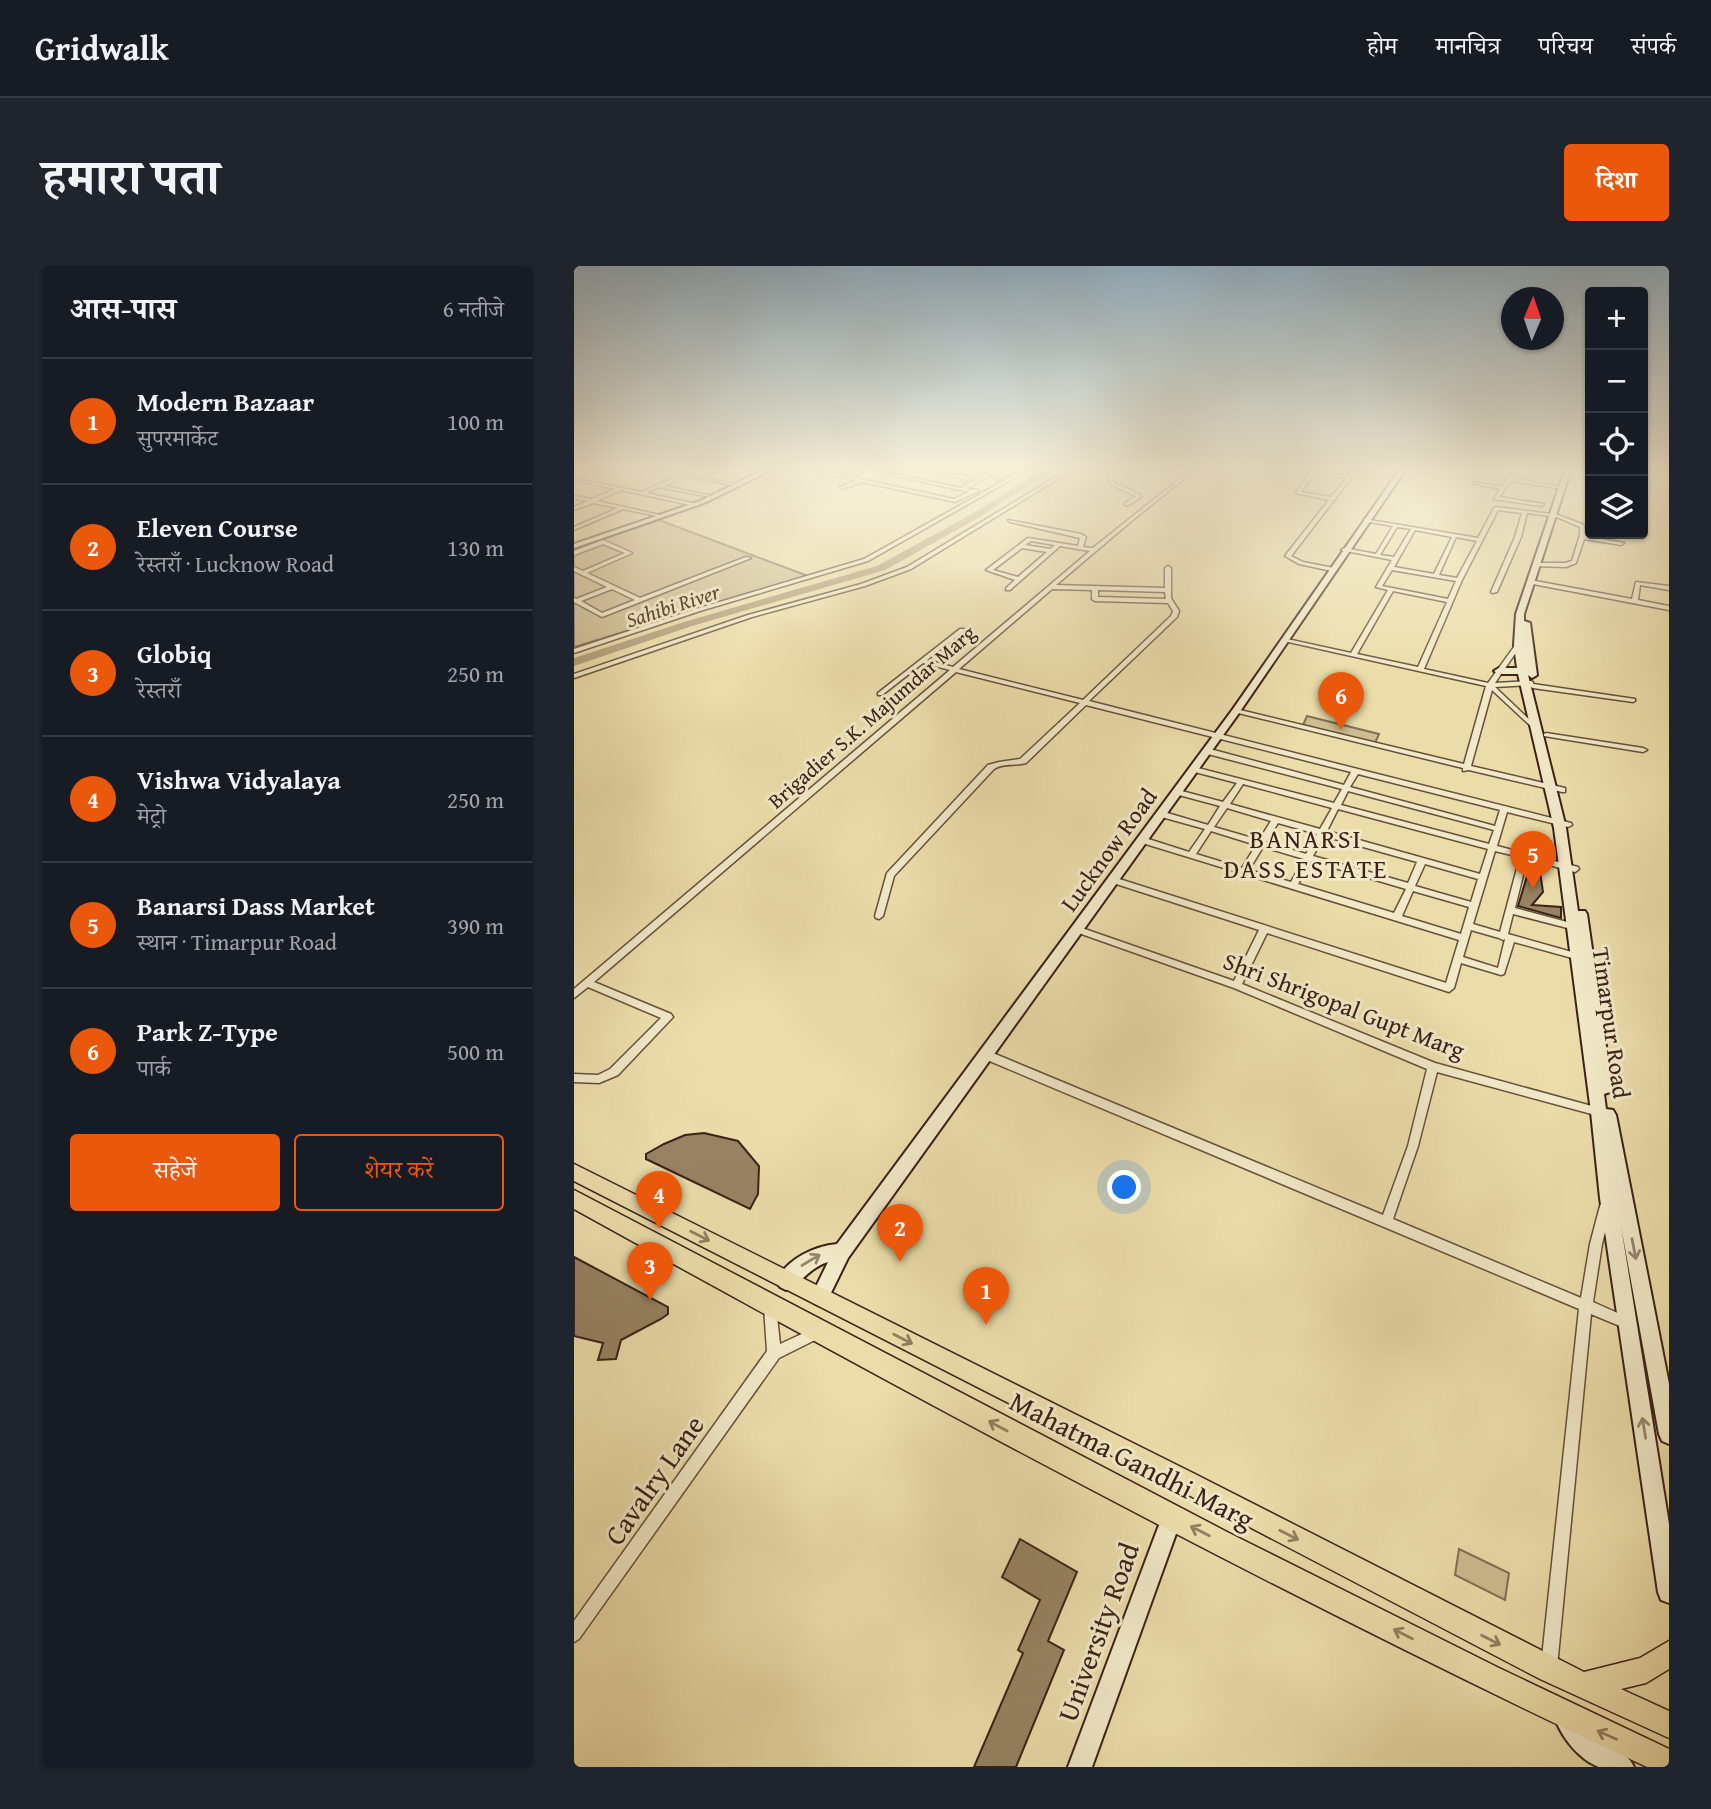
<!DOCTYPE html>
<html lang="hi">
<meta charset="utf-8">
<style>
body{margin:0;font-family:"Gentium Book Plus","Noto Serif Devanagari",serif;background:#20242c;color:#f1f3f6}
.controls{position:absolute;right:21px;top:21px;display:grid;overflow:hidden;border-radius:7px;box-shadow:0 2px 5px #0004}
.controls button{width:63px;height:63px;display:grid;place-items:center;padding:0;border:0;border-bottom:2px solid #363941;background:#171b24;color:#f1f3f6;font:35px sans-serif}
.compass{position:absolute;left:927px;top:21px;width:63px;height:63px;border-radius:50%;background:#171b24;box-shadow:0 2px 5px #0004;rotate:2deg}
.you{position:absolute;left:551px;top:922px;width:24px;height:24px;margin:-18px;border:5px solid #fff;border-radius:50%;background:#1a73e8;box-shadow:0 0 0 10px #1a73e833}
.badge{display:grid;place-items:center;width:46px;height:46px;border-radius:50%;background:#ea580c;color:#fff;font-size:23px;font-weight:700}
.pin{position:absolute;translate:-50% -58px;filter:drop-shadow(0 2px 4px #0008)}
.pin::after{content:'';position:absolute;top:37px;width:24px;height:21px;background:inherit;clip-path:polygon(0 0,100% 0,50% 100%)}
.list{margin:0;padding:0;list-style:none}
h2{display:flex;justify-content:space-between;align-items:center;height:91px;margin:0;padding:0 28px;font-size:30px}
h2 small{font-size:23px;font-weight:400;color:#9ea1a6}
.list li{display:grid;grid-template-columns:46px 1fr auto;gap:21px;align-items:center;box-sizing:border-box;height:126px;padding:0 28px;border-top:2px solid #363941}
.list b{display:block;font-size:26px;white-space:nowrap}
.list p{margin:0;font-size:23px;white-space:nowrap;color:#9ea1a6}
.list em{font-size:23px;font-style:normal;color:#9ea1a6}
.actions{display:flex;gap:14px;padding:21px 28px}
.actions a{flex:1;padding:16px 0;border:2px solid #ea580c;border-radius:7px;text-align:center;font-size:24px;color:#ea580c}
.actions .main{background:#ea580c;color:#fff}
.icon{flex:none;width:38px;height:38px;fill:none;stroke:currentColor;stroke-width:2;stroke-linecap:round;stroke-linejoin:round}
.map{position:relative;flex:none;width:1095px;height:1501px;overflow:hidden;border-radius:7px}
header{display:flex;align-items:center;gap:42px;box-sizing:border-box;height:98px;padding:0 35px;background:#171b24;border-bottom:2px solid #363941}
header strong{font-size:33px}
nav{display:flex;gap:38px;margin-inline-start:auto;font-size:24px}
.intro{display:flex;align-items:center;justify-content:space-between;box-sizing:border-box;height:168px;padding:0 42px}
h1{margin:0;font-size:49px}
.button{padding:18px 32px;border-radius:7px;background:#ea580c;color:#fff;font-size:24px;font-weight:700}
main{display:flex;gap:42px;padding:0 42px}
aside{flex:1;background:#171b24;border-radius:7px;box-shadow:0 2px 5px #0004}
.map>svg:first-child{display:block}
</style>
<header>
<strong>Gridwalk</strong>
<nav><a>होम</a><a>मानचित्र</a><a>परिचय</a><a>संपर्क</a></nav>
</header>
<div class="intro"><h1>हमारा पता</h1><a class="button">दिशा</a></div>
<main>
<aside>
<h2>आस-पास<small>6 नतीजे</small></h2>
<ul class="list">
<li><span class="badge">1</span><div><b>Modern Bazaar</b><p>सुपरमार्केट</p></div><em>100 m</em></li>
<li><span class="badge">2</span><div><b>Eleven Course</b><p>रेस्तराँ · Lucknow Road</p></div><em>130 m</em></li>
<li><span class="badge">3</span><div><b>Globiq</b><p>रेस्तराँ</p></div><em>250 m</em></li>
<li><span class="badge">4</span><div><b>Vishwa Vidyalaya</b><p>मेट्रो</p></div><em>250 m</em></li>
<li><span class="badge">5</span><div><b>Banarsi Dass Market</b><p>स्थान · Timarpur Road</p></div><em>390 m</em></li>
<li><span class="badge">6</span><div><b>Park Z-Type</b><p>पार्क</p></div><em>500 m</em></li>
</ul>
<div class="actions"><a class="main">सहेजें</a><a>शेयर करें</a></div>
</aside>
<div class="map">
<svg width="1095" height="1501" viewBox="0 0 1095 1501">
<rect width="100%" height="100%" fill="#ebddaa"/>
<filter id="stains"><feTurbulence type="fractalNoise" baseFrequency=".00286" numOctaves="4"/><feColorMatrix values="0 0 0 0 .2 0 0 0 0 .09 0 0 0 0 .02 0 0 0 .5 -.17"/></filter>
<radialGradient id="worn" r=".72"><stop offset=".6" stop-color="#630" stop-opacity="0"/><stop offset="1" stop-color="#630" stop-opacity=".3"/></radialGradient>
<path fill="#cdbd91" stroke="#846f54" stroke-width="2" d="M85,254L234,310L0,381V282Z
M733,450L805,468L801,477L729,459Z
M885,1283L935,1307L931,1334L881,1309Z"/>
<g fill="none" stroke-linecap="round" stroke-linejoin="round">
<path fill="#af9d78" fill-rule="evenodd" d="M470,203H480L404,252L311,304L118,360L0,400V392L110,356L303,300L398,248Z"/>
</g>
<path fill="#978363" stroke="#3b2117" stroke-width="2" d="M957,597L965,599L969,626L958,639L987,641V652L944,640Z
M130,867L164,875L185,900L184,928L176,943L72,893V888L90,878L111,869Z
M0,991L94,1041V1048L87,1053L47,1074L42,1093L24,1094L29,1077L0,1070Z
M446,1273L503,1306L474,1375L490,1384L442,1501H400L449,1387L444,1384L466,1334L428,1311Z"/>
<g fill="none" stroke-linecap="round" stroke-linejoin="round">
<g stroke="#67503c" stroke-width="3">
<path id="street" d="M233,203H239L380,233L395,226L313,208L315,207L387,222L422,203H427L392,223L398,224L403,223L405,225L381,236L288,216L268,223L266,221L283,215Z
M261,203H267L287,208L285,209Z
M344,203H351L394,211L407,203H412L390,216L388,215L391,213Z
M437,203H442L424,214L420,213Z
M451,203H456L294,295L126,345L0,387V383L122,343L290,293Z
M495,203H500L337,303L291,320L178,351L0,412V408L174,349L287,318L333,301Z
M537,203H541L538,215L567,229V231L555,239H551V237L562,230L534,217Z
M618,203H622L555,257L482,319L591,322V302L594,300L597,302V332L605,345L603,351L515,435L997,557L998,559L994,561L933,546L923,580L1004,601L1005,603L1001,606L953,593L941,642L1008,660L1009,662L1008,664L1005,665L939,648L934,668L1012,690L1014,692L1012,694L1009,695L940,676L930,708L927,709L887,697L880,722L875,726L693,667L668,718L861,797L1025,842L1029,843L1030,846L1029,849L1025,850L863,806L844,880L819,953L1007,1032L1016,978L1026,940L1028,936L1032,935L1036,936L1038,940L1028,978L1019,1036L1057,1053L1059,1057L1057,1061L1053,1063L1017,1048L983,1401L981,1407L975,1409L969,1407L967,1401L1005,1043L406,791L405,788L406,785H414L809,949L834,880L853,803L660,722L499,665L498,663L502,660L505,661L660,715L685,664L536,616L535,614L536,612L539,611L872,717L885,674L565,576L564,574L568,571L615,586L631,563L584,550V546H590L634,559L646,540L601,528V524H604L649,536L663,517L617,505V501H620L760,537L768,523L630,487V483H636L770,519L777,506L512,439L452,497C441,500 429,497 420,503L320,610L309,650L305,653L302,652L301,650L313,607L414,499L425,496L446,493L506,437L382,406L20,716L97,748L99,751L44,809L25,817L0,816V808L24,809L36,803L87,752L14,721L0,732V723L376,404L349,397L308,429H304V427L386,363H390V365L353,394L379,401L516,285L486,280L436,324H432V322L441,314L412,304L454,272L504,280L506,272L436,256L434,254L507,268L512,271L509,281L519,282ZM457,275L481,279L476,283L451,279ZM448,282L473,286L444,311L419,304ZM478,323L518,324V333L521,335L594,337L599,345L597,350L509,434L385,403ZM524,324L591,326L592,333L524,331ZM784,508L926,544L921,560L776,521ZM669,518L758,542L746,563L656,538ZM774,525L920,564L915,578L767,539ZM653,542L697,555L685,574L640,561ZM764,543L914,583L906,608L753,565ZM704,557L743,568L732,588L692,576ZM637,565L682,579L668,602L622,588ZM750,570L843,596L834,617L739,590ZM689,581L730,593L717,616L675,604ZM921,585L946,591L926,666L899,658ZM737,595L832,623L820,647L724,618ZM851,598L904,613L897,636L841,620ZM839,625L895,641L887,668L828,650ZM897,664L925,672L929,674L931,673L924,702L889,691Z
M738,203L775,210L780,203H784L717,290L729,296L760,302V304L758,305L725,298L711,290L755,234L722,227ZM740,207L773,212L757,231L727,226Z
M942,203H946L939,212L990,222L988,223L937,215L925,231L970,238L968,240L920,233L926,223L898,217L900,216L928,221L933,214L932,212H935Z
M110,208L160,218L158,219L110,210L90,220L134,229L136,231L85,221L72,227L123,238L121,240L47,224L23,235L90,250L88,251L49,243L0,264V261L44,242L19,237L0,244V241L14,235L0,232V230L18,233L41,223L0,214V212L67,226Z
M922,241L984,249L1010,259L1011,270L1050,277L1047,279L1010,273L1002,297L992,301L960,300V298L962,297H991L998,295L1006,269V261L983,251L953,247L947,271L923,326L918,327L917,326L941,271L948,247L924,244L888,314L850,403L914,417L942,378L944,377L947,379L921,417L957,415L959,416V418L1061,433V435L1059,436L959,422L957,421L956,419L921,421L963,461V463L961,464L918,424L897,500L991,522V526H988L895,504L889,505V502L660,446V444L662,443L890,498L912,420L710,375L713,373L777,387L814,324L802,321L818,294L767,284L770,282L802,288L819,260L790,255V253L904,272L920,242ZM823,261L837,263L820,291L806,289ZM841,264L878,271L860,308L820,301ZM882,271L903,275L883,312L865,309ZM818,304L882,315L874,333L808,320ZM819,325L873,336L844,401L783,388Z
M29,274L58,287L13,307L66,332L172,291L177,292L28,351L0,336V332L2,333L33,321L0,305V301L9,305L51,287L29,278L0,289V285ZM38,323L61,334L28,347L7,335Z
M956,314L1058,333L1062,316L1095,320V324L1066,319L1064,334L1095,340V344L954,317L953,316Z
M972,467L1069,482L1073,484L1069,486L970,470V468Z
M196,1035L200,1037L202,1041L206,1078L245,1060L249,1062L251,1066L249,1070L205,1092L5,1373L0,1376V1355L193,1085L190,1041L192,1037Z"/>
</g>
<g stroke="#3b2117" stroke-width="4">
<path id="secondary" d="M192,203H199L130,237L0,282V278L126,235Z
M826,203H832L665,447L274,992L252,1037L246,1040L240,1037L237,1031L254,996C236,1001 228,1017 212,1024L206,1021L203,1015C212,993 241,980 263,978L659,443Z
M991,203H997L950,348V355L956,357L963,409L958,412L954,409L992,562L1004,645H1011L1013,648L1038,822L1036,826L1030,828L1032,843L1039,844L1042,849L1095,1118V1178L1088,1175L1085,1168L1047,960L1095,1258V1337L1087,1334L1084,1326L1026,932L1017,846L980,562L944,408H925L920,405L925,402H943L940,379L942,348Z
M598,1241L605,1244L608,1251L518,1501H494L588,1251L591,1244Z
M994,1443C1007,1449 1011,1461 1022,1470C1035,1481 1053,1485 1060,1501C1050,1501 1035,1501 1025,1501C1006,1494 989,1473 982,1455L986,1447Z"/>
</g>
<g stroke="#3b2117" stroke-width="3">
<path id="primary" d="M0,898L619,1207L1010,1406L1066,1392L1095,1375V1403L1072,1417L1047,1423L1095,1445V1472L966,1413L603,1223L0,915Z
M0,924L655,1267L925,1402L1095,1483V1501H1073C708,1330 352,1138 0,943Z"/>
</g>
<use href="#street" fill="#f2e9c8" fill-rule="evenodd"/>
<use href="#secondary" fill="#f2e9c8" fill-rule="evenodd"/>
<use href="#primary" fill="#ebddaa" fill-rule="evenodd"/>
</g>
<defs><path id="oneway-shaft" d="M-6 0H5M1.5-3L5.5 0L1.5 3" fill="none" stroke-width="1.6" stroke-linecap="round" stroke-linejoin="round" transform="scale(1.75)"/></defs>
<g stroke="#937f60">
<use href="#oneway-shaft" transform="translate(126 970) rotate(27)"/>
<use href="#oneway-shaft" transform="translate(329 1073) rotate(27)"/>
<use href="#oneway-shaft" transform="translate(424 1160) rotate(-152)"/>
<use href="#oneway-shaft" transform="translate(626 1265) rotate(-153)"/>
<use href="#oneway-shaft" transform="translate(715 1269) rotate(27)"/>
<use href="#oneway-shaft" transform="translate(829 1368) rotate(-153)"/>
<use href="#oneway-shaft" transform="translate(917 1374) rotate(27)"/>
<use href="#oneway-shaft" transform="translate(1033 1469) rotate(-156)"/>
</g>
<g stroke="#968570">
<use href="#oneway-shaft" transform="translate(1060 983) rotate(79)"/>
<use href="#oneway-shaft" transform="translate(237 994) rotate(-31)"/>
<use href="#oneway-shaft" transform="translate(1070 1162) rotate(-99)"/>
</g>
<linearGradient id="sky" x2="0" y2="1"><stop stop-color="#91abbb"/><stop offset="0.49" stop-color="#f6f0d9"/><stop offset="1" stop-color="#f6f0d9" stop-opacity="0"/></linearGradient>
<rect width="1095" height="413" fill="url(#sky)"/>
<g text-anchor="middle" stroke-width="6" stroke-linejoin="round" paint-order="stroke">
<g font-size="21" font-style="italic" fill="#644c39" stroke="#f2e9c8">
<text transform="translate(99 340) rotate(-18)" y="7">Sahibi River</text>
</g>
<g font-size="21" fill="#3b2117" stroke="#f2e9c8">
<text transform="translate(298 451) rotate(-41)" y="7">Brigadier S.K. Majumdar Marg</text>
</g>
<g font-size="24" fill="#3b2117" stroke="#f2e9c8">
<text transform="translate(535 584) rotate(-54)" y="8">Lucknow Road</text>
<text transform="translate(770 740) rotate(21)" y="8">Shri Shrigopal Gupt Marg</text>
<text transform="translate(1037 757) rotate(82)" y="8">Timarpur Road</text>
</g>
<g font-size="26" letter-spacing="2" fill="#3b2117" stroke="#f2e9c8">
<text x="732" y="582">BANARSI<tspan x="732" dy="30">DASS ESTATE</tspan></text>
</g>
<g font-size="28" fill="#3b2117" stroke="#f2e9c8">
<text transform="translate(558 1194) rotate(27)" y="10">Mahatma Gandhi Marg</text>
<text transform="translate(80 1214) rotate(-55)" y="10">Cavalry Lane</text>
<text transform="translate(524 1366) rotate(-70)" y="10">University Road</text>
</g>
</g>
<rect width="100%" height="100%" filter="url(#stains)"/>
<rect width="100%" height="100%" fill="url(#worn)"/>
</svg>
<div class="controls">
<button>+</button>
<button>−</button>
<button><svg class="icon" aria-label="locate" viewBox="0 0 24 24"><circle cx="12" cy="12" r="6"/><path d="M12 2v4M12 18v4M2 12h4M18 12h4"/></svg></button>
<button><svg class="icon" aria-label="layers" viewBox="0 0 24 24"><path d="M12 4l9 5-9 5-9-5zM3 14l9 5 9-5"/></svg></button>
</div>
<svg class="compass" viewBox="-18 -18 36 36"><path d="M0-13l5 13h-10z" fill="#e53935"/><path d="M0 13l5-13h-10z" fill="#9ea1a6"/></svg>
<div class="you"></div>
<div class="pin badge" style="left:412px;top:1059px">1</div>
<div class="pin badge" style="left:326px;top:996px">2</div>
<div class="pin badge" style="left:76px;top:1034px">3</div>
<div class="pin badge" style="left:85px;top:963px">4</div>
<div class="pin badge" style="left:959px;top:623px">5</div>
<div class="pin badge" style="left:767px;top:464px">6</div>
</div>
</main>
